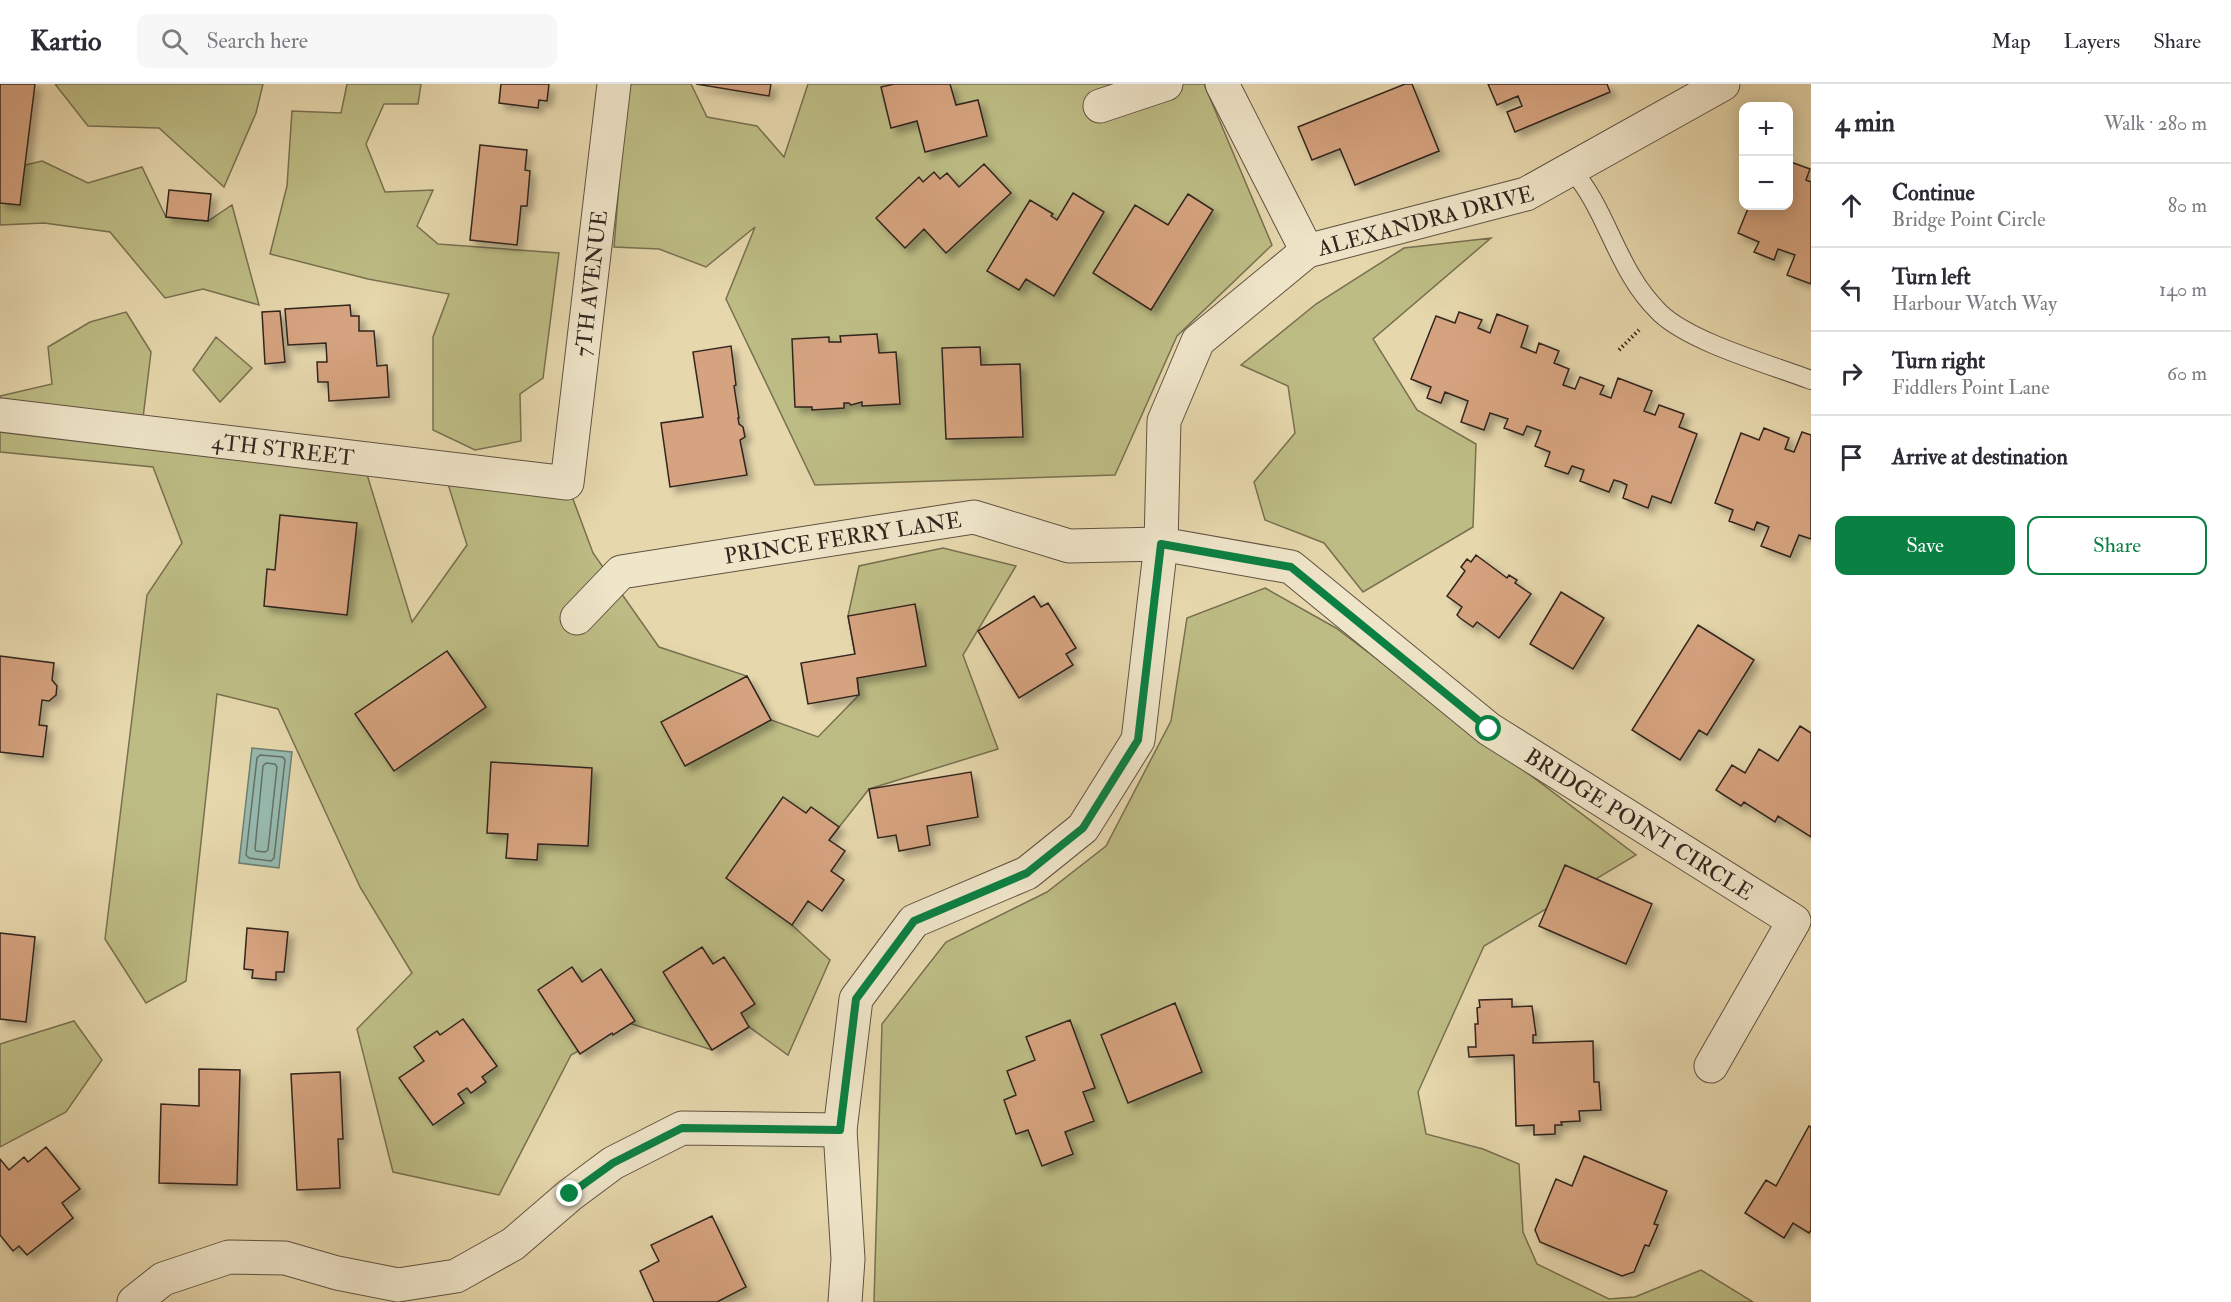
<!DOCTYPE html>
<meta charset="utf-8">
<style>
body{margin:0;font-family:"IM FELL Double Pica",serif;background:#f7f7f7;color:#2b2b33}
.controls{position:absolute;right:18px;top:18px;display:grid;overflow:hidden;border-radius:12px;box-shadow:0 3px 15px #0003}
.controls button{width:54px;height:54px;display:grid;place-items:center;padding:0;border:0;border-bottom:2px solid #e1e1e2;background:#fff;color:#2b2b33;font:30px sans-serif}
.stop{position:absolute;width:18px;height:18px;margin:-14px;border:4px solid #0b8043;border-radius:50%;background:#fff}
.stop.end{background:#0b8043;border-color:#fff;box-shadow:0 2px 6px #0008}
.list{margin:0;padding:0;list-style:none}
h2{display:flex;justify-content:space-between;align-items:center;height:78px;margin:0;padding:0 24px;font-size:26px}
h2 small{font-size:20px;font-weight:400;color:#7c7c81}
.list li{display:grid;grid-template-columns:39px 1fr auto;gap:18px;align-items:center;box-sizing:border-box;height:84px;padding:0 24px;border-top:2px solid #e1e1e2}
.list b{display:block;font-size:22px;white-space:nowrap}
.list p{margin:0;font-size:20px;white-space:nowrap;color:#7c7c81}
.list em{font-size:20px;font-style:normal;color:#7c7c81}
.actions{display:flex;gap:12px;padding:18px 24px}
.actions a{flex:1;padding:14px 0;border:2px solid #0b8043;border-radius:12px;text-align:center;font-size:21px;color:#0b8043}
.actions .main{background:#0b8043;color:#fff}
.icon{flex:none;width:33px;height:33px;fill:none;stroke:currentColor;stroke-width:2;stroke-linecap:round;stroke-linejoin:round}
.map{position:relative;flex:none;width:1811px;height:1218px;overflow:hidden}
header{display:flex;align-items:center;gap:36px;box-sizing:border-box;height:84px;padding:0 30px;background:#fff;border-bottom:2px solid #e1e1e2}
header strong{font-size:28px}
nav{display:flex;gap:33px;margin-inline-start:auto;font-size:21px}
.search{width:420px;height:54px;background:#f7f7f7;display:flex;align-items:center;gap:15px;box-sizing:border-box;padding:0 21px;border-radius:12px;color:#7c7c81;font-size:22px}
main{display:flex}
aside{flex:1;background:#fff}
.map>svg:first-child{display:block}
</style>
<header>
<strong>Kartio</strong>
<div class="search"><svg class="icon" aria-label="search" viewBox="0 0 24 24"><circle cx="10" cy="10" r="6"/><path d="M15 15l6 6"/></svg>Search here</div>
<nav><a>Map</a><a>Layers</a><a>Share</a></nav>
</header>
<main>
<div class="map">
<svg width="1811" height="1218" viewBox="0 0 1811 1218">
<defs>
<filter id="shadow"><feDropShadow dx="5.5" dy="5.5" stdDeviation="3" flood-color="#0004"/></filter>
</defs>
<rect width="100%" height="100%" fill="#e6d7ac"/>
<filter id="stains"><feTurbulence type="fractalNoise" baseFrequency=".00333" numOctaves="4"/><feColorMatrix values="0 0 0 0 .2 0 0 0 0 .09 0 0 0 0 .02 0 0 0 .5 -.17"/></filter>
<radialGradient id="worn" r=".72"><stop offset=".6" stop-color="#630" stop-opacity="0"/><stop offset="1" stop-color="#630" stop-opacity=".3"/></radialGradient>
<path fill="#bdbc84" stroke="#787051" stroke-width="1.5" d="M55,0H263L256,29L224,103L159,44L88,42Z
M347,0H421L418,20H384L366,60L385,108L433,106L417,142L438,160L559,169L543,294L520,310L521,357L475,366L433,346V253L449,210L368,195L270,170L287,102L292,27L341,29Z
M627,0H691L707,33L757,42L784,73L808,0H1204L1272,161L1177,252L1115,391L815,401L726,215L755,143L706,183L659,165L614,163Z
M42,77L88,99L142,83L166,133L208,137L232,121L259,221L203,205L165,214L110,148L44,139L0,141V87Z
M1491,154L1373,255L1417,326L1476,360L1473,443L1363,508L1324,459L1265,436L1254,398L1295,349L1288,302L1241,281L1316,220L1404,164Z
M126,228L151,268L143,334L362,374L412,538L467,461L443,384L567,399L593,469L659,563L747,592L771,636L818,653L859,611L855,570L848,532L859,482L943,464L1016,482L963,571L998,665L869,705L829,756L792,841L830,876L788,971L749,943L712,966L629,939L571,971L499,1111L393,1088L357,945L412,889L360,803L278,625L217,610L186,897L146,919L105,855L147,511L182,459L153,383L0,368V312L52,300L48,263L90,238Z
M216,253L252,284L220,318L193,286Z
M1265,504L1336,544L1636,771L1484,862L1418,1008L1426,1050L1483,1065L1519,1080L1523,1148L1537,1180L1609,1215L1635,1213L1701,1186L1753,1218H874L882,940L946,858L1047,808L1106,762L1171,637L1187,534Z
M74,937L102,976L66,1028L0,1063V960Z"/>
<path fill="#96b9ad" stroke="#6e7e74" stroke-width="1.5" d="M252,664L292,668L279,784L239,779Z"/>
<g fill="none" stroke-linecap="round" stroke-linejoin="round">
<path stroke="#646f66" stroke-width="1.5" d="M260,671L283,673L285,676L274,774L271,777L249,774L246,771L257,674Z
M266,679L275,680L277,683L268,766L265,768L256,767L255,765L263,682Z"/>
</g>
<path fill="#d5a37f" stroke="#33251e" stroke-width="1.5" filter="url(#shadow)" d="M0,0H35L20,121L0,119Z
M501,0H549L547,17L539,16L538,24L499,19Z
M696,0H771L769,12Z
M894,0H950L956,21L978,16L987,52L925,68L917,37L891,44L881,3Z
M1405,0H1412L1439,67L1355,101L1340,65L1312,76L1298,43Z
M1488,0H1607L1610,8L1515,48L1507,28L1522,22L1518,12L1497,21Z
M480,61L527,66L525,86L530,87L527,122H521L517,161L470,156Z
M1788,77L1810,85L1806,96L1811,98V200L1787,191L1795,171L1778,165L1774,176L1754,168L1759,158L1738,149L1749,122H1788Z
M984,80L1011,109L946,169L924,145L905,164L876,134L919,93L923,98L934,88L940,95L947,89L959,103Z
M169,106L211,110L208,137L166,133Z
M1073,109L1104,128L1054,212L1026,195L1019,206L987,187L1030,116L1053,130L1051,132L1057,136Z
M1188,110L1213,126L1151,226L1093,189L1135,121L1168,141Z
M350,221L351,232H359V247H374L377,282L387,281L389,313L329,317L328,298H318L317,278H327L326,259L288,261L285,225Z
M280,227L285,278L265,280L262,228Z
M1459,228L1482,236L1478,244L1490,249L1497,230L1528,242L1521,263L1536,269L1539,259L1559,267L1554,279L1569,285L1563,301L1575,305L1580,293L1604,302L1600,310L1611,314L1618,294L1652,307L1644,327L1655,331L1659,321L1684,330L1679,343L1697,350L1671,419L1652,412L1648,424L1623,414L1627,401L1621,398L1614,396L1609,408L1580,397L1584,386L1572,382L1568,390L1545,382L1550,368L1535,362L1541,347L1527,342L1523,351L1504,344L1508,335L1490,329L1484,346L1461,338L1468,317L1445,308L1441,319L1427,314L1431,303L1411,295L1436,232L1455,239Z
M877,250L879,269L896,268L900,320L862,322V318L851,321L849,319H844V324L812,326V323H795L792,255L829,253V258H841L840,252Z
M731,262L736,301L734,302L739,334H738L739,340L743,343L745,353L740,356L747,391L670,403L661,339L703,333L693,268Z
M980,263L981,281L1020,280L1023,353L946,355L942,264Z
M1764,344L1789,354L1785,365L1794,368L1802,348L1811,351V455L1799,451L1790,473L1761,462L1769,443L1757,438L1754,446L1729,437L1733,426L1715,419L1741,349L1759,356Z
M280,431L357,439L347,531L264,522L267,485L275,486Z
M1476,471L1507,494L1509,491L1517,496L1515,499L1531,510L1499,554L1477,538L1473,543L1460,534L1457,531L1462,523L1447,512L1465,487L1461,483L1467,475L1471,478Z
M1561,508L1604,534L1573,585L1530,560Z
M1034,512L1041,523L1048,519L1076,564L1066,570L1073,581L1019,614L978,547Z
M915,520L926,582L857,594L859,611L808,620L801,579L855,570L848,532Z
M1698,541L1754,576L1707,651L1699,646L1680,676L1632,646Z
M447,567L486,623L394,687L355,630Z
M0,572L54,579L52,596L57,602L56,611L49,617L42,616L39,641L47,642L43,673L0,668Z
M747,592L771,636L685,682L661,638Z
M1800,642L1811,649V753L1778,732L1775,738L1744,718L1741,722L1716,706L1732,681L1745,689L1759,665L1778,677Z
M491,678L592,684L588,762L538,760L537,776L506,774L508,750L487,749Z
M971,688L978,733L927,742L930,761L899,767L896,751L878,754L869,705Z
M783,713L806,729L811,723L839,743L829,756L845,767L831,787L844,796L822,827L808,817L792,841L726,794Z
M1565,781L1652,820L1626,880L1539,842Z
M247,844L288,848L284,888H276V896L252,894L253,886L244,885Z
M0,849L35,853L26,938L0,935Z
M702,863L713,880L724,873L755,920L741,929L749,943L712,966L663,888Z
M572,883L582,898L601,885L635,937L613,951L612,949L580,970L538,906Z
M1512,915V923L1532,922L1536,951H1533V959L1593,957L1594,998H1599L1601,1026L1579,1027L1580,1037L1561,1038L1562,1041H1555V1050L1534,1051V1041L1516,1042L1514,971L1469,973L1468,963H1476L1475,940H1478L1477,924L1480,923L1479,916Z
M1175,919L1202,988L1128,1019L1101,951Z
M463,935L497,982L482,993L486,998L471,1009L467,1004L458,1010L464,1019L433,1041L399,994L424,977L414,963L437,947L440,951Z
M1070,936L1095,1004L1083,1008L1094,1037L1065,1048L1073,1070L1042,1082L1028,1046L1016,1050L1004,1016L1016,1011L1007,987L1035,976L1026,953Z
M199,985L240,986L237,1101L159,1099L161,1020L199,1022Z
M340,988L343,1055H338L340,1104L297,1106L291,990Z
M1809,1042L1811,1043V1146L1809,1149L1793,1139L1784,1154L1745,1129L1766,1096L1776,1102Z
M46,1063L80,1105L62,1119L73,1134L27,1171L19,1162L13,1167L0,1151V1075L9,1086L24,1073L28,1078Z
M1584,1072L1667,1107L1654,1140L1658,1141L1649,1162L1645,1161L1634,1188L1622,1192L1540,1158L1535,1146L1556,1095L1572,1102Z
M712,1132L746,1203L717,1218H654L640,1187L659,1177L651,1161Z"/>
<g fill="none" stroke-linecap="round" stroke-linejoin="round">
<g stroke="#605242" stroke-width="20">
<path id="service" d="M1571,85C1599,116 1610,157 1632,193C1639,205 1650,219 1660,229C1692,259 1769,280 1811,296"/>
</g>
<g stroke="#605242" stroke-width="35">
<g id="minor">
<path d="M1222,0L1307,167"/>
<path d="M1100,22L1166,0"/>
<path id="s1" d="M0,331L567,399L614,0"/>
<path id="s2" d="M577,534L621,488L974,433L1069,462L1161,460L1291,483L1489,645L1794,837L1711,982"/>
<path d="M134,1218L163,1195L229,1173L285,1174L337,1189L398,1201L456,1192L513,1160L570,1111L613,1079L682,1044L840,1046"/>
<path id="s3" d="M845,1218L848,1175L840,1046L856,915L914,837L1027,789L1083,744L1138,656L1161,460L1164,337L1198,257L1307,167L1526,110L1723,0"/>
</g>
</g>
<path stroke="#33251e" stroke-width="4" stroke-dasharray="1.5 3" stroke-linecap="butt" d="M1619,266L1639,246"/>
<use href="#service" stroke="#efe5c9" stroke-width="18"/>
<use href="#minor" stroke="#efe5c9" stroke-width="33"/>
</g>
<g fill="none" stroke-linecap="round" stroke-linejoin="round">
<path stroke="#0b8043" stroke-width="8" d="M570,1110L613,1079L682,1044L840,1046L856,915L914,837L1027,789L1083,744L1138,656L1161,460L1291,483L1489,645"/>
</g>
<g text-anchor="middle" stroke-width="5" stroke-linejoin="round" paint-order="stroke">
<g font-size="22" fill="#33251e" stroke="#efe5c9">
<text dy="8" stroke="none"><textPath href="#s3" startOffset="1371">ALEXANDRA DRIVE</textPath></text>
<text dy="8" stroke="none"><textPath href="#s1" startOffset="772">7TH AVENUE</textPath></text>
<text dy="8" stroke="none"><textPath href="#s1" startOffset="285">4TH STREET</textPath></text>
<text dy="8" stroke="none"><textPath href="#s2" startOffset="288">PRINCE FERRY LANE</textPath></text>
<text dy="8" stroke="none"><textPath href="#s2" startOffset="1178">BRIDGE POINT CIRCLE</textPath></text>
</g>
</g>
<rect width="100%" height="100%" filter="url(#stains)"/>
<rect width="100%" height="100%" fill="url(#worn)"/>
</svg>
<div class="controls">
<button>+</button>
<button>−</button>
</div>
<div class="stop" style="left:1489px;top:645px"></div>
<div class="stop end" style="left:570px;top:1110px"></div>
</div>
<aside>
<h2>4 min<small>Walk · 280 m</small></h2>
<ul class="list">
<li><svg class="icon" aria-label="ahead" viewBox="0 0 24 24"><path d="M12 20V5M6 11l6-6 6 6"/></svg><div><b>Continue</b><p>Bridge Point Circle</p></div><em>80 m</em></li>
<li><svg class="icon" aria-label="left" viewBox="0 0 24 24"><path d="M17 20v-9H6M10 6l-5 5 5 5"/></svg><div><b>Turn left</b><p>Harbour Watch Way</p></div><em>140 m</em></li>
<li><svg class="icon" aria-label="right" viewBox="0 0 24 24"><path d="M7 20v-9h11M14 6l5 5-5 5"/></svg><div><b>Turn right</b><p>Fiddlers Point Lane</p></div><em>60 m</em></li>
<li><svg class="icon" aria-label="arrive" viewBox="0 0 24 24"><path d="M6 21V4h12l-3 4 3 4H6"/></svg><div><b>Arrive at destination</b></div></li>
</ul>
<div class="actions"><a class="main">Save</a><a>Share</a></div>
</aside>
</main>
